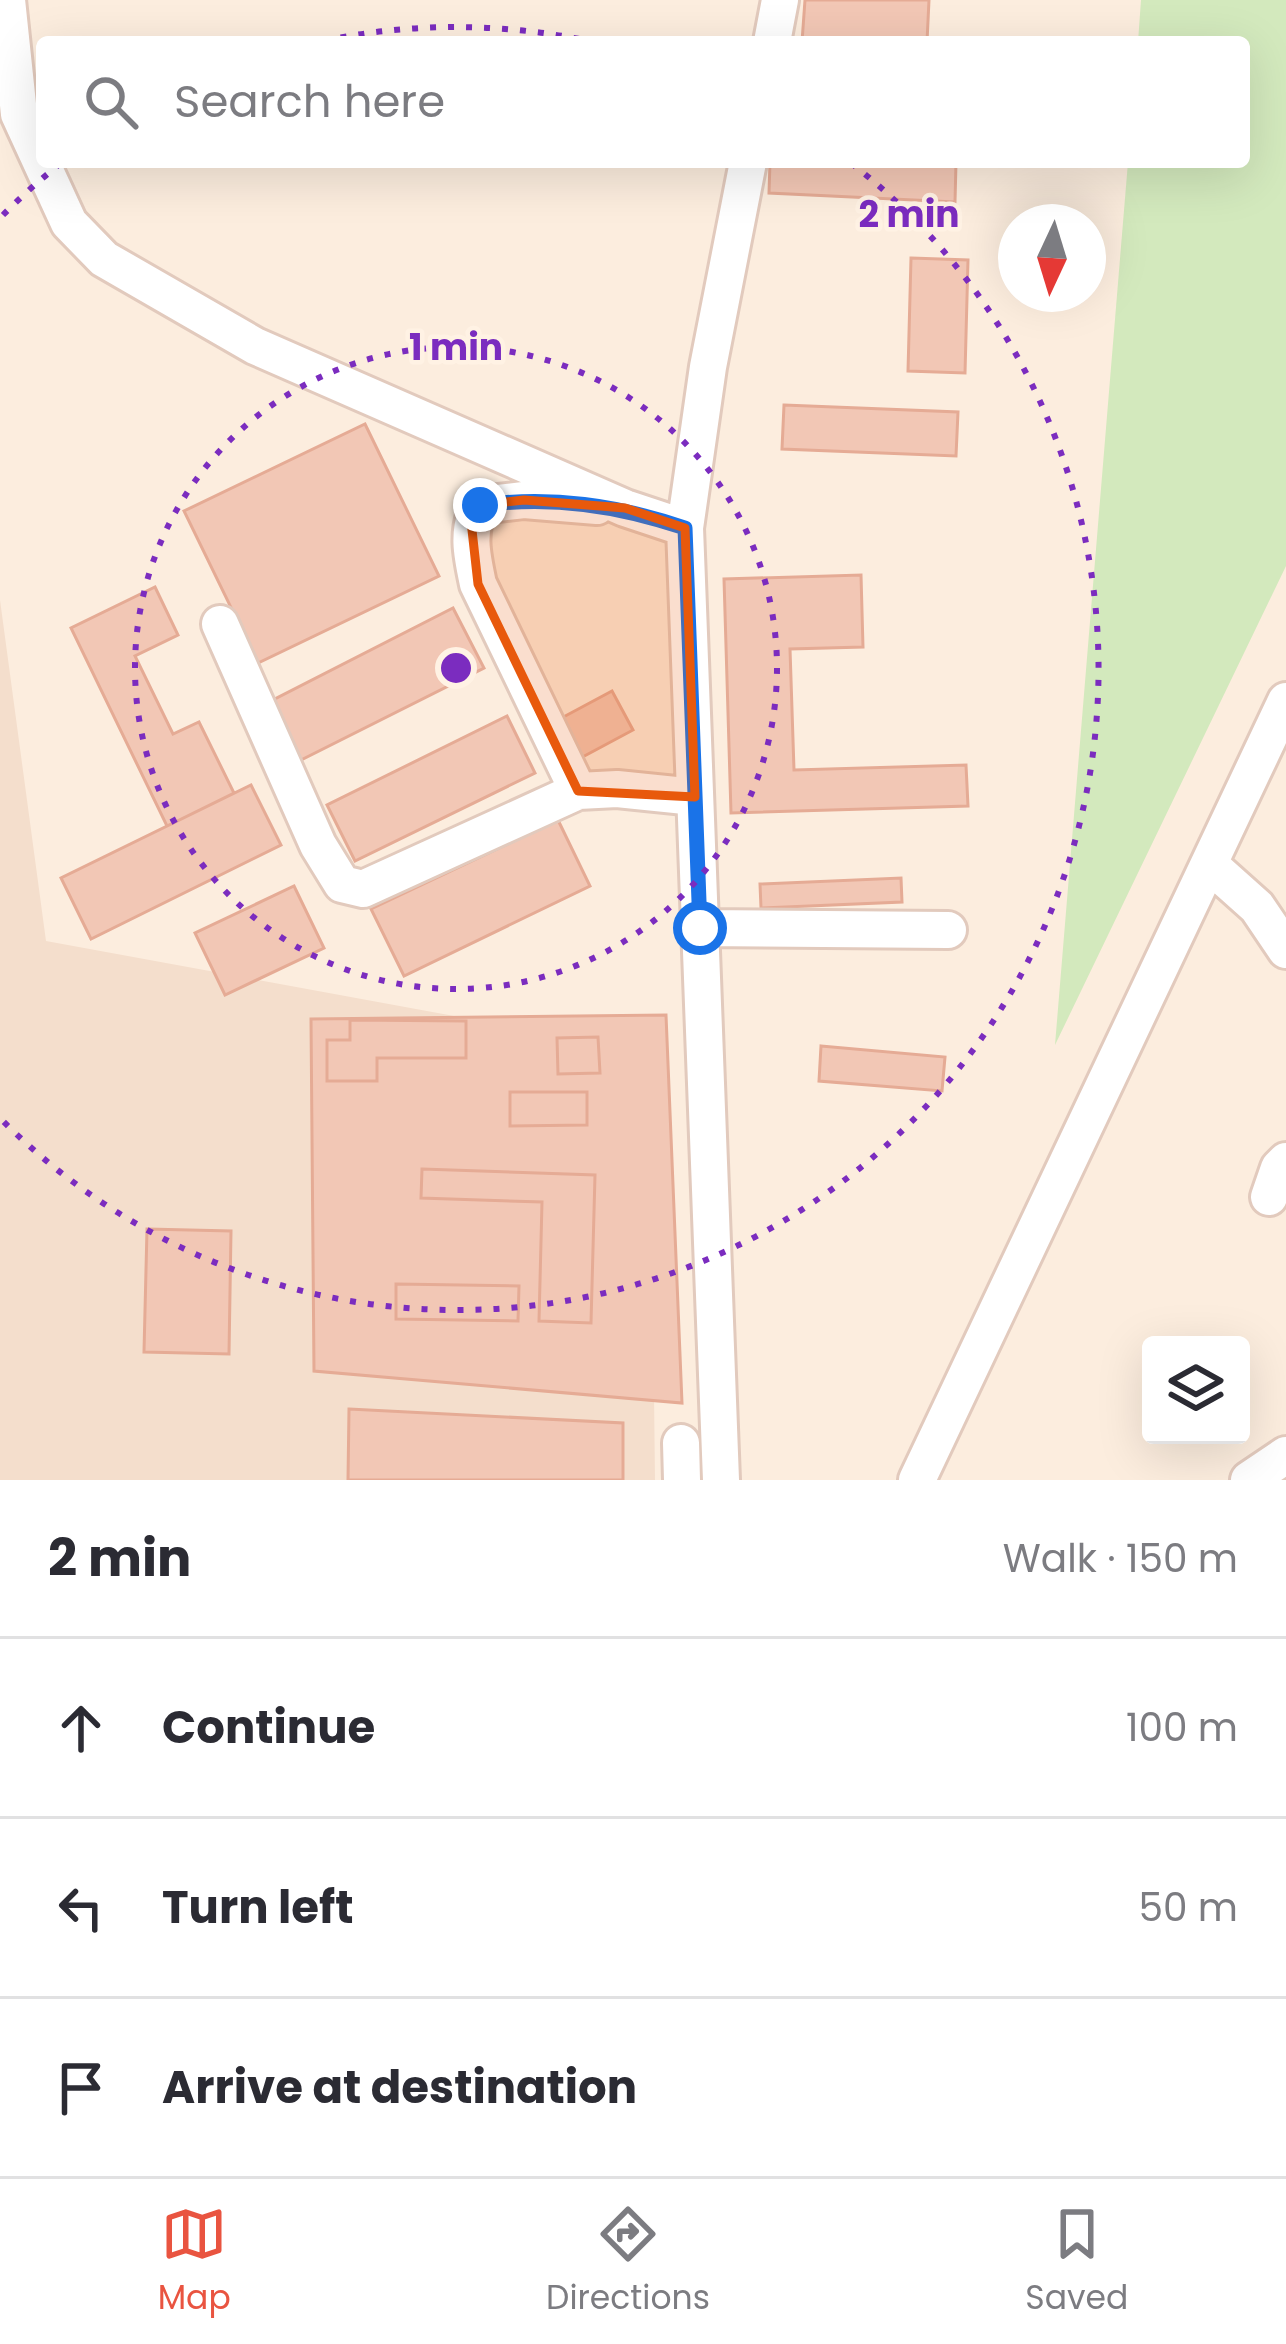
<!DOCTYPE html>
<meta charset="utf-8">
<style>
body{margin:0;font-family:Poppins,sans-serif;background:#f7f7f7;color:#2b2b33}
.controls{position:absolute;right:36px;bottom:36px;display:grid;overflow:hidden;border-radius:12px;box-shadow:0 12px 48px #0002}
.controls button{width:108px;height:108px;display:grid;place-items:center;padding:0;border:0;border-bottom:3px solid #e1e1e2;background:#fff;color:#2b2b33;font:60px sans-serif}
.compass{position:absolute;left:998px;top:204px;width:108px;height:108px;border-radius:50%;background:#fff;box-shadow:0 12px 48px #0002;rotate:184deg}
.stop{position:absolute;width:36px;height:36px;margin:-27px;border:9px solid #1a73e8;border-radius:50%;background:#fff}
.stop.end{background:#1a73e8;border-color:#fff;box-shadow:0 3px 12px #0008}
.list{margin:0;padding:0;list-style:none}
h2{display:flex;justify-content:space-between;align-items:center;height:156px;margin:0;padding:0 48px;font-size:51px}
h2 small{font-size:39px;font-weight:400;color:#7c7c81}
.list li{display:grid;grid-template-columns:78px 1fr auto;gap:36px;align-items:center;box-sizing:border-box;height:180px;padding:0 48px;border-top:3px solid #e1e1e2}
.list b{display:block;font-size:45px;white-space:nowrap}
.list em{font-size:39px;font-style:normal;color:#7c7c81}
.icon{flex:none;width:66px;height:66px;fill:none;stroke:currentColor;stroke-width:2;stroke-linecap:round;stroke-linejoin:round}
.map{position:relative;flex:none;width:1286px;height:1480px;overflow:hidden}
.search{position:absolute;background:#fff;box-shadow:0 12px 48px #0002;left:36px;right:36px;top:36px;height:132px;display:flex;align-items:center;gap:30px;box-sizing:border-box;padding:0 42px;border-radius:12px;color:#7c7c81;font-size:45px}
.sheet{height:696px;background:#fff}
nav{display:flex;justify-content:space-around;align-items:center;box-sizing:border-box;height:168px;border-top:3px solid #e1e1e2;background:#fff;font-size:33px;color:#7c7c81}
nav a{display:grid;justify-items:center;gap:6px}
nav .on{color:#e95440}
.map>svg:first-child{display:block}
</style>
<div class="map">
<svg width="1286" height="1480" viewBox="0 0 1286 1480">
<rect width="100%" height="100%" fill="#fcedde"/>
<path fill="#f4decc" d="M0,600L46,941L650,1052L655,1480H0Z"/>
<path fill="#d3e9bd" d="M1141,0H1286V566L1055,1045L1128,162H1244V42H1138Z"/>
<path fill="#f2c7b5" stroke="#e5ab95" stroke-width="3" d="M805,0H929L927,42H802Z
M770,162H956L955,202L769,193Z
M911,258L968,260L965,373L908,371Z
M784,405L958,412L956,456L782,449Z
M365,424L439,576L258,663L184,511Z
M861,575L863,647L790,649L794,770L966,765L968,806L731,813L724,579Z
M155,587L178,635L135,656L173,734L199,722L234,793L167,826L71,628Z
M453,608L484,668L301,760L271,701Z
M612,691L633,730L575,761L554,722Z
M507,716L535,773L355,861L327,805Z
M251,785L281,845L91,939L61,878Z
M558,820L590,886L404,976L371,909Z
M901,878L902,902L761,908L760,884Z
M294,886L324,948L225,995L195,933Z
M666,1015L682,1403L314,1371L311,1019Z
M350,1020L466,1021V1058H377V1081H327V1040H350Z
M598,1037L600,1073L558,1074L557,1038Z
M821,1046L945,1057L942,1091L819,1081Z
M510,1092H587V1125L510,1126Z
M422,1169L595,1175L591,1323L539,1321L542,1202L421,1198Z
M147,1229L231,1231L229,1354L144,1352Z
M396,1284L519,1286L518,1321L396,1319Z
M349,1409L623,1423V1480H348Z"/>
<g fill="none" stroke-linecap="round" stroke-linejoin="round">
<g stroke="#e2cabd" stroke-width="42">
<path id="minor" d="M7,0L19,114L69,223L104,259L255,346L625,508L685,528L721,1480
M772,42L780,0
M685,528L708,367L748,162
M220,624L318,845L342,884L363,889L578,791L617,789L695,797
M578,791L478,584C472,556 466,531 480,505L524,500L597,506
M1210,865L1257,907L1286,950
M700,928L948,930
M1269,1197L1279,1168L1286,1161
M681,1443L682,1480
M917,1480L1286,701
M1249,1480L1286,1455"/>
</g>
<use href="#minor" stroke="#fff" stroke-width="36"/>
</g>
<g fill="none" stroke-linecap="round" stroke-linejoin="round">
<path stroke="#1a73e8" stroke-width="15" d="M480,505C553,496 616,505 685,528L700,928"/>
</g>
<path fill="#e8590c" fill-opacity="0.2" stroke="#e8590c" stroke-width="9" stroke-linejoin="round" d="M524,500L625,508L685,528L695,797L578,791L478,584L471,521L480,505Z"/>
<g fill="none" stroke="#7b2cbf" stroke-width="6" stroke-dasharray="6 12">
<circle cx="456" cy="668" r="321"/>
<path d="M3 215A641 641 0 0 1 61 163M323 41A641 641 0 0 1 589 41M851 163A641 641 0 1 1 3 1121"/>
</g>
<circle cx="456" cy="668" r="18" fill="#7b2cbf" stroke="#fff2e4" stroke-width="6"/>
<g font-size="36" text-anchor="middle" font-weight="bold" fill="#7b2cbf" stroke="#fff2e4" stroke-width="9" stroke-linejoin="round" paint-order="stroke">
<text x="909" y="227">2 min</text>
<text x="456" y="360">1 min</text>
</g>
</svg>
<div class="controls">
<button><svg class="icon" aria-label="layers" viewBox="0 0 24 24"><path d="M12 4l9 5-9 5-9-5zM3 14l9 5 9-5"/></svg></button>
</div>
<svg class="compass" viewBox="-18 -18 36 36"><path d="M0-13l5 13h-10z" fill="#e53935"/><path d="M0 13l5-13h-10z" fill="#7c7c81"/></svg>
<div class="stop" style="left:700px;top:928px"></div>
<div class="stop end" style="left:480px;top:505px"></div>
<div class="search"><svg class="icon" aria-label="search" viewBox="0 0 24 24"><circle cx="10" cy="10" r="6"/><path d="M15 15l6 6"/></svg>Search here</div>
</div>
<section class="sheet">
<h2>2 min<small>Walk · 150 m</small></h2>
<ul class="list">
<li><svg class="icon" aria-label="ahead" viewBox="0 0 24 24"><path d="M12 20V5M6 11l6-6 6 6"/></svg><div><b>Continue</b></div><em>100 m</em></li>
<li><svg class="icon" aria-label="left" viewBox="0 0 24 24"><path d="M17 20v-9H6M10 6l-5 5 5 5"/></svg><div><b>Turn left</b></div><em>50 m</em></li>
<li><svg class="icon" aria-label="arrive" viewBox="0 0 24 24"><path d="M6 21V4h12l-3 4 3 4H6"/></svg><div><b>Arrive at destination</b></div></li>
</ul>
</section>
<nav>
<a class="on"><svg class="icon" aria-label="map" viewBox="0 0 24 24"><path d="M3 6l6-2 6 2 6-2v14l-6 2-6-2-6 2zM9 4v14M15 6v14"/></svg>Map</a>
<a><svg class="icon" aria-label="directions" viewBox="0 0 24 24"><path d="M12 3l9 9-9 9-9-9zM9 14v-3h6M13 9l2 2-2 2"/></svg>Directions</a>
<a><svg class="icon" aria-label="saved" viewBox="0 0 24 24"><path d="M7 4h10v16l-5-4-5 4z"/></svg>Saved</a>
</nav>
